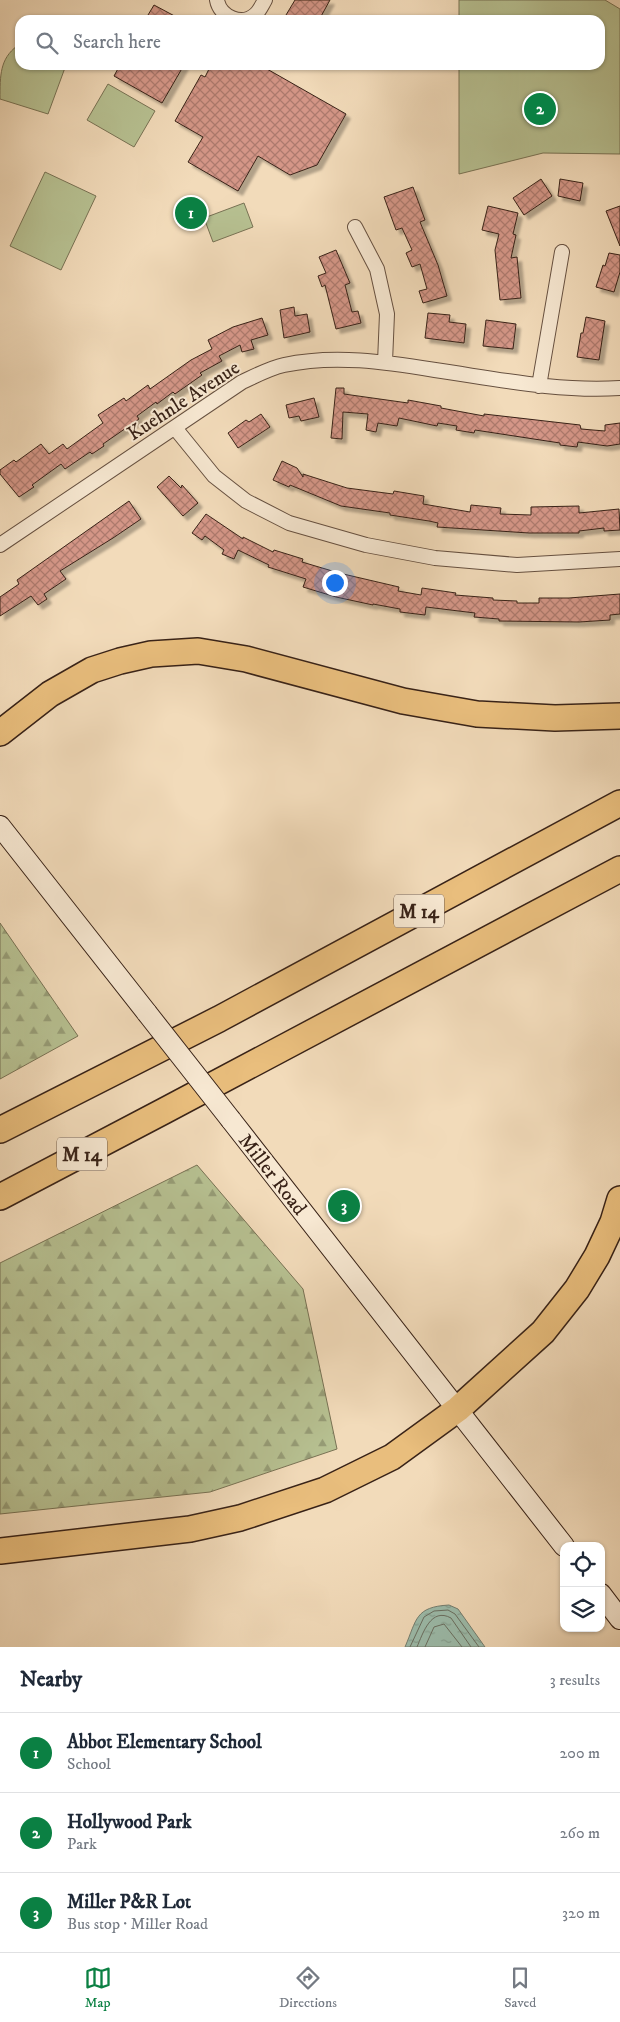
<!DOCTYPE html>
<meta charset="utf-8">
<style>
body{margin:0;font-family:"IM FELL DW Pica",serif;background:#f6f6f7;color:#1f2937}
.controls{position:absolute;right:15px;bottom:15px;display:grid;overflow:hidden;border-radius:10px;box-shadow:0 1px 4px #0004}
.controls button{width:45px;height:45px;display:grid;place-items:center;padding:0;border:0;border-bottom:1px solid #e0e1e3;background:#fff;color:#1f2937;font:25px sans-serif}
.you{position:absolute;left:334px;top:582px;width:18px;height:18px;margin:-12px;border:4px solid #fff;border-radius:50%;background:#1a73e8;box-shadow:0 0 0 8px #1a73e833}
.badge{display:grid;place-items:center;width:32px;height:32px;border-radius:50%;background:#0b8043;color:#fff;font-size:16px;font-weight:700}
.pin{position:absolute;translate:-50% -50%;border:2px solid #fff;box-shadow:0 1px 5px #0006}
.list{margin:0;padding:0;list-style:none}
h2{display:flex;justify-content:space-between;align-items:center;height:65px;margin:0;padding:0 20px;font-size:21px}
h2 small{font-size:16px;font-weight:400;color:#747a83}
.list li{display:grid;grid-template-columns:32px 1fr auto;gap:15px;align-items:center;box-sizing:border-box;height:80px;padding:0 20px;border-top:1px solid #e0e1e3}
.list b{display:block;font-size:19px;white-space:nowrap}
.list p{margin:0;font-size:16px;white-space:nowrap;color:#747a83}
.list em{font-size:16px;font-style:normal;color:#747a83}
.icon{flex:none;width:28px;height:28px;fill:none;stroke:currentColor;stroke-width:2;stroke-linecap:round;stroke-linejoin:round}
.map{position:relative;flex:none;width:620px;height:1647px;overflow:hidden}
.search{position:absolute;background:#fff;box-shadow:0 1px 4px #0004;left:15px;right:15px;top:15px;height:55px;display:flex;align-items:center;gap:12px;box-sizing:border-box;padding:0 18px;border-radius:15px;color:#747a83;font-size:19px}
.sheet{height:305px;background:#fff}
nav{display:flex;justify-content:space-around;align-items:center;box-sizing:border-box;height:70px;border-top:1px solid #e0e1e3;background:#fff;font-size:14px;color:#747a83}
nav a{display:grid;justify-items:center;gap:2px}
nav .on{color:#0b8043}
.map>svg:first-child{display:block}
</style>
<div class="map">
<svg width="620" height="1647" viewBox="0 0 620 1647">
<defs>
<pattern id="forest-firs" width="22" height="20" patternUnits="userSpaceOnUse" patternTransform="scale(1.25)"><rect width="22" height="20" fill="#b7c192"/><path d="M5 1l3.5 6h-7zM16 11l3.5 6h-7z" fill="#969c76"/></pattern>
<pattern id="water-ripples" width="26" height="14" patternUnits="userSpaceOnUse" patternTransform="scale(1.25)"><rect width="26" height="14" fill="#9cbcab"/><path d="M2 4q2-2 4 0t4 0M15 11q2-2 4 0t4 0" fill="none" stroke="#87a192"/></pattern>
<pattern id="building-cross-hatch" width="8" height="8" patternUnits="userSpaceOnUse" patternTransform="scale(1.25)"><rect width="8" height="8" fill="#d49687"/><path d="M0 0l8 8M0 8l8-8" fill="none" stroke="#ad7a6d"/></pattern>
<filter id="shadow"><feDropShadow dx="4.5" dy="4.5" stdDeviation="1" flood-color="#0004"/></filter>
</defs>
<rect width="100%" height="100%" fill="#f2dbba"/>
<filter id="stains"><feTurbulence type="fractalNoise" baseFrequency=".004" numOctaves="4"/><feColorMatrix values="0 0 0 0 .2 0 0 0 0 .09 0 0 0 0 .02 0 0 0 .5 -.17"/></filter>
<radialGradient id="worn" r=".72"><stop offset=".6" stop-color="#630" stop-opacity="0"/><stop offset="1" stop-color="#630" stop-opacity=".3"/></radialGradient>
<path fill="url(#forest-firs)" stroke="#787254" d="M0,923L78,1036L0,1079Z
M197,1165L303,1289L337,1449L210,1492L0,1514V1263Z"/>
<path fill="#b7c192" stroke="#787254" d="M459,0H605L620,9V154L543,153L459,174V65H600V20H459Z
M17,46H20V65H66L48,114L0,99C0,75 0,59 17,46Z
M108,84L155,111L134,147L87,120Z
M45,172L96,196L61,270L10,246Z
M244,203L253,227L213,242L204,218Z"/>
<path fill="url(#water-ripples)" stroke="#747e70" d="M449,1605L458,1609L485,1647H405C417,1619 415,1607 449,1605Z"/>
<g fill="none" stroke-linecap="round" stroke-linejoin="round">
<path stroke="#6a6f61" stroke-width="1" d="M410,1647L424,1617L434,1611L448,1610L455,1614L479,1647
M417,1647C423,1633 431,1607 451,1618L471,1647
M425,1647L434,1627L444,1624L462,1647"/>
</g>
<path fill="url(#building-cross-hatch)" stroke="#382217" filter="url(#shadow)" d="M295,0H330L319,20H283Z
M154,5L182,20H145Z
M120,65H184L162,103L114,76Z
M211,65H260L346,114L317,165L290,175L258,156L238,191L188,162L203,137L175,121L201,75L205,77Z
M541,179L552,196L524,215L513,198Z
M560,179L583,183L580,201L558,196Z
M413,187L425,220L420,222L438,265L447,296L423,303L419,291L427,289L420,264L412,267L406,253L412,250L402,228L396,230L384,197Z
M488,206L518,213L513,234L516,235L511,258L517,257L521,298L500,300L495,250L499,234L482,230Z
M620,206V246L606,211Z
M336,250L350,283L345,285L352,312L358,311L361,323L336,329L325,285L322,287L318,276L326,273L319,257Z
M609,253L620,255V272L614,292L596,287L603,265L605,266Z
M294,307L295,316L307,314L310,332L284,338L280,310Z
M428,313L450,315L449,322L466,324L464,343L425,338Z
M586,317L605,321L599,360L577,357L581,333H583Z
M262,318L268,335L251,340L254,349L242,352L240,345L219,356L222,361L200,373L202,375L175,394L173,392L157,404L156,402L137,416L139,419L103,444L104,446L92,454L90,452L65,469L61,464L32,485L34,487L19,497L0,474V470L14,460L16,462L41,444L49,454L63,444L67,449L103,423L98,415L124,398L126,401L148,385L150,389L191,360L212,349L208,340L233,327Z
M486,320L516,324L513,349L483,346Z
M336,388H344V394L408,403V400L441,406V408L484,416V414L580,425L581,429L605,431V425L620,423V444L607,446L578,442L577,447L560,445V443L475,430L474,433L456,430L457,426L438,423L437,426L399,418L397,426L378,423L376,432L366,430L368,414L343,412L342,439L331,438Z
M314,398L319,417L301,421L299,416L289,418L286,405Z
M261,414L270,427L238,448L228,433L246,420L249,422Z
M282,461L297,468L303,477V474L347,488L393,494L394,491L424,496L423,504L470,512L471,505L501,508L500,514L531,515V507L579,506V513L619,509L620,530L604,531V528L579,531V533H529L437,527L438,523L429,521L390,515V513L341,506L290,485L289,487L273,480Z
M169,476L181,488L182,485L198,503L183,516L157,487Z
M129,501L141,519L113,538L60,571L66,579L44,594L47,599L38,605L31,596L0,616V597L19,584L17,580Z
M206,514L243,539V537L273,552L274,550L303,559L302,562L339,573L399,587L398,591L421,595L422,588L456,593L455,595L493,598V600L517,601V603H539V598H569L620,594V614L610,615V620L579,622L499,621V619L474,617L475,613L426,607L425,615L400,612V609L373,604V605L336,597L303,587L306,579L268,567L269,565L238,550L234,559L222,554L224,550L205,536L202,540L192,533Z"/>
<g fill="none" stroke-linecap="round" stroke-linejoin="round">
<g stroke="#665040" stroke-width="16">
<path id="street" d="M217,0C220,17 242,27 256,14C260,10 262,5 265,0
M355,227L377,269L387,314L385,362
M539,386L562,252
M175,428L214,476L246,501L289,523L366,545L435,558L517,565L620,559
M0,545L242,382C255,376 270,368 284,365C334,354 386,362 435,370C497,379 558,392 620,388"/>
</g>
<g stroke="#382217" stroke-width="22">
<path id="secondary" d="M0,826L147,1013
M231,1120L564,1546
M601,1594L620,1619"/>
</g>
<g stroke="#382217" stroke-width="28">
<path id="highway" d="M0,733L50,694L92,670L120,661L151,654L198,651L246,659L403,701L477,714L555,718L620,716
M0,1130L219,1019L620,803
M0,1197L164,1111L620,869
M0,1551L190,1529L240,1518L325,1490L392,1457L458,1409L543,1332L577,1289L597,1256L613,1222L620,1199"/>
</g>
<use href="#street" stroke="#f7e8d2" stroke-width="14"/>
<use href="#secondary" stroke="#f7e8d2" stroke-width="20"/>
<use href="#highway" stroke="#e9be7d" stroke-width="25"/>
<g stroke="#382217" stroke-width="22" stroke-linecap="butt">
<path id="secondary-bridge" d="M147,1013L231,1120"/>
</g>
<use href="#secondary-bridge" stroke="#f7e8d2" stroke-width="20"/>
</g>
<g text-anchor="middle" stroke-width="4" stroke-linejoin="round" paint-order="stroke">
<g fill="#f7e8d2" stroke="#715d4f" stroke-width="1">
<rect x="394" y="894.5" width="50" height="33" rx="4"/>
<rect x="57" y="1137.5" width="50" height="33" rx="4"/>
</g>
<g font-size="19" font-weight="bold" fill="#382217">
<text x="419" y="918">M 14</text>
<text x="82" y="1161">M 14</text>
</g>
<g font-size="20" fill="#382217" stroke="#f7e8d2">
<text transform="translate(183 400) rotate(-33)" y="7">Kuehnle Avenue</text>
<text transform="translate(273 1174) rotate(52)" y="7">Miller Road</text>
</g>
</g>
<rect width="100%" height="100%" filter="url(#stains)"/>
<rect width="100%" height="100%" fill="url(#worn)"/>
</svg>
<div class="controls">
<button><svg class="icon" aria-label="locate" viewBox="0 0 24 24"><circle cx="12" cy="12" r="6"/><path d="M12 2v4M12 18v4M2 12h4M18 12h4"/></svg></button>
<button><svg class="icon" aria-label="layers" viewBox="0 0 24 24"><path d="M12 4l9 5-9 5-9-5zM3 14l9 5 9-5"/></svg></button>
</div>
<div class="you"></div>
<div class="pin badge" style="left:191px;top:213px">1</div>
<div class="pin badge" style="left:540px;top:109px">2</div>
<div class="pin badge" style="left:344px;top:1206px">3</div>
<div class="search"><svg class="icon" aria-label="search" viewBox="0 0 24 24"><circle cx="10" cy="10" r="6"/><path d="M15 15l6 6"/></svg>Search here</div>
</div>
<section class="sheet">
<h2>Nearby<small>3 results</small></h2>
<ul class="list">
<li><span class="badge">1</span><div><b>Abbot Elementary School</b><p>School</p></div><em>200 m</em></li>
<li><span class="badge">2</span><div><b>Hollywood Park</b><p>Park</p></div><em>260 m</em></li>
<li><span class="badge">3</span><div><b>Miller P&amp;R Lot</b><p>Bus stop · Miller Road</p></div><em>320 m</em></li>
</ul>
</section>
<nav>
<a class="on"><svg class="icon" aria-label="map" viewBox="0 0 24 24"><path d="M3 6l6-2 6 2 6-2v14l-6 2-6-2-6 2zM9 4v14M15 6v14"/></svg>Map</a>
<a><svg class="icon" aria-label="directions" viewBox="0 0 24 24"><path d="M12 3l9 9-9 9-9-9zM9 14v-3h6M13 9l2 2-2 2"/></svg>Directions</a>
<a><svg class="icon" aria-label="saved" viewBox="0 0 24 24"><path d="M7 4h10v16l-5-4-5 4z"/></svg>Saved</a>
</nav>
